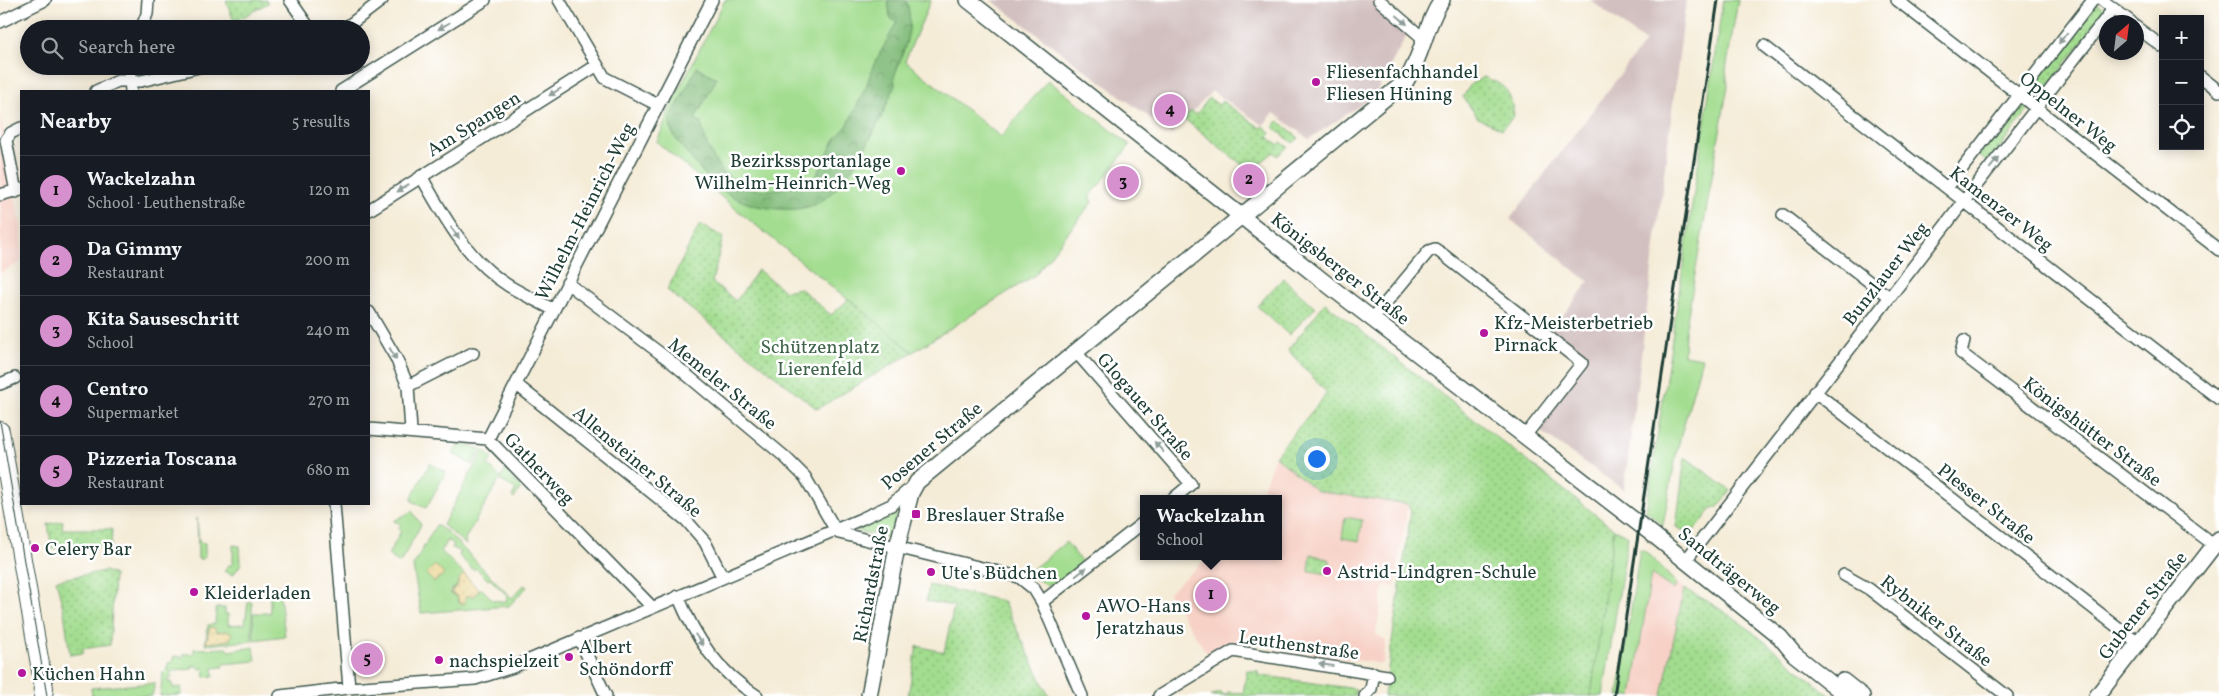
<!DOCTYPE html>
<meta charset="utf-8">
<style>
body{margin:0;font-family:Vollkorn,serif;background:#20242c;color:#f1f3f6}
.controls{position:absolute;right:15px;top:15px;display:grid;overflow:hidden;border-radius:0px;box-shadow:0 2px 12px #0003}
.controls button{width:45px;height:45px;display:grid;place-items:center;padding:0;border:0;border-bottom:1px solid #363941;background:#171b24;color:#f1f3f6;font:25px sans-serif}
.compass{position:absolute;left:2099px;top:15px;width:45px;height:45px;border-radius:50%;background:#171b24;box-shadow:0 2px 12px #0003;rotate:28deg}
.you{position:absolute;left:1316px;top:458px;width:18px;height:18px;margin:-12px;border:4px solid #fff;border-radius:50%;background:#1a73e8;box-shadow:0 0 0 8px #1a73e833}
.badge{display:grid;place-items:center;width:32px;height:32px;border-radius:50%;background:#d690ce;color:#111;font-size:16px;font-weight:700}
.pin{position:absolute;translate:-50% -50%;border:2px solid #fff;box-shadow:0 1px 5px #0006}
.popup{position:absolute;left:1140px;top:495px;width:142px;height:65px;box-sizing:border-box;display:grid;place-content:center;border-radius:0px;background:#171b24;filter:drop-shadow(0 1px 4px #0005);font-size:16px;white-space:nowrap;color:#9ea1a6}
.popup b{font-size:19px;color:#f1f3f6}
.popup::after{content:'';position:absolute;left:50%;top:100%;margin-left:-10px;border:10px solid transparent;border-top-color:#171b24}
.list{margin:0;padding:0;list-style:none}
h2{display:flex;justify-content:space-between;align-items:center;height:65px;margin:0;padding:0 20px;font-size:21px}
h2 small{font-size:16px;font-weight:400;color:#9ea1a6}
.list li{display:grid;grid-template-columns:32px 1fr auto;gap:15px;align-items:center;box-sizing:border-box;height:70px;padding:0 20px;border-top:1px solid #363941}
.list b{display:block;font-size:19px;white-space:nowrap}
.list p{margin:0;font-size:16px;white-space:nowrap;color:#9ea1a6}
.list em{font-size:16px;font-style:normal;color:#9ea1a6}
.icon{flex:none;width:28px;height:28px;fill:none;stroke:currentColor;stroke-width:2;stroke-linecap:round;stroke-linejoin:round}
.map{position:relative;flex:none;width:2219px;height:696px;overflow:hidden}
.search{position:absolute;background:#171b24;box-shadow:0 2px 12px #0003;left:20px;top:20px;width:350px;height:55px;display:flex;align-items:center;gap:12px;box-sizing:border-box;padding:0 18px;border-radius:28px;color:#9ea1a6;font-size:19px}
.panel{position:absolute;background:#171b24;box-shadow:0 2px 12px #0003;left:20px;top:90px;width:350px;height:415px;border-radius:0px}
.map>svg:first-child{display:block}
</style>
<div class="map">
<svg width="2219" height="696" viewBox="0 0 2219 696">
<defs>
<pattern id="forest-crowns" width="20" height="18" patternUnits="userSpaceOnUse" patternTransform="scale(1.25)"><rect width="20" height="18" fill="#82bc7a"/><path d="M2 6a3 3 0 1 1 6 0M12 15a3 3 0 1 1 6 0" fill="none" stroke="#6a9a65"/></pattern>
<pattern id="sand-dots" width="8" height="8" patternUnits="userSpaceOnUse" patternTransform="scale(1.25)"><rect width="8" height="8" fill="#eeda9e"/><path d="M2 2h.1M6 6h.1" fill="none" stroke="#ccbc89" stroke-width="1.8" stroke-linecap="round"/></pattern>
<pattern id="park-dots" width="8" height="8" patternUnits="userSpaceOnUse" patternTransform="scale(1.25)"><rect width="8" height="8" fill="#a3dd8f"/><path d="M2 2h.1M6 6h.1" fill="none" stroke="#84b476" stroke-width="1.8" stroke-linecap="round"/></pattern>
</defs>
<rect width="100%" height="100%" fill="#fff"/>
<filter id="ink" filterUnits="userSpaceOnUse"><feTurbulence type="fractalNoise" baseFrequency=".02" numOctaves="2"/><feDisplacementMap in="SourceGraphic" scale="10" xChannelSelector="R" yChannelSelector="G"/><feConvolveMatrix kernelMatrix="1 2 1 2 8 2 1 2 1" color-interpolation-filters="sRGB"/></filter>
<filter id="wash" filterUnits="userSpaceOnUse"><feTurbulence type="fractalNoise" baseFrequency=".0096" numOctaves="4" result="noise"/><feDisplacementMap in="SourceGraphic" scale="20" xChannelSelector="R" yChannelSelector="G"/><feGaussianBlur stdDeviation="1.12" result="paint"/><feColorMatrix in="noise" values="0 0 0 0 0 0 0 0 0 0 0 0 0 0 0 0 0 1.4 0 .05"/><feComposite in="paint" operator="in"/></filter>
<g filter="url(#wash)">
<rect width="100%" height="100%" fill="#f5ecd8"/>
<path fill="#f7d1c6" d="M0,114L21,227V262L0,273Z
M1275,456L1317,491L1408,504L1395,587L1387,585L1383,588L1377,628L1376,634L1386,641L1383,664L1273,648V645L1246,641L1227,646L1210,658L1168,593L1210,556H1278V499H1259Z
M1653,559L1684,589L1662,696H1632Z"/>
<path fill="#d2bfbf" d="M991,0H1377L1410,29L1374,96L1309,139L1274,113L1263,125L1212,91L1172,134Z
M1590,0H1686L1624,490L1531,425L1586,358L1552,329L1589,282L1510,219L1645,42Z"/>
<path fill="#a3dd8f" stroke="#618d62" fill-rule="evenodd" d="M725,0H931L905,61L1001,137L1048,80L1130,145L1089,198L1093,201L1035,275L913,352L737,210L657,142L672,103Z
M1723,0H1738L1726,70L1728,85L1685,332L1684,355L1702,358L1677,450L1663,525L1646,511Z
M459,443L481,449L472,465L453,454Z
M483,450L492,458L488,465L501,478L505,470L521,487L514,499L512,497L516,489L499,480L465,539L466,545L443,525Z
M430,463L446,472L426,508L412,501V497Z
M412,511L421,525L400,563L388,555L401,531L398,529L401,524L394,521Z
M892,511L897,515L890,538L857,531L859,525Z
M1345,517L1362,520L1359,541L1342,538Z
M197,518L199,542L205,543V556L202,559H198Z
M436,525L447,532L512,598L524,585L527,587L509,606L421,613L413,566ZM447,540L454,544L452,548L460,552L459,556L473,570L476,568L488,580L490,579L507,595L506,602L493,600L481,588L474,595H468L458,601L457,596L451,594V590L457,586L459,579L464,574L441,551Z
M1614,529L1628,536L1603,696H1590Z
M1066,542L1082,562L1059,582L1046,585L1028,573Z
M233,545L240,546L241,564L233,575L224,571L229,565H233Z
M1640,549L1646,552L1676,583L1674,590L1651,574L1632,696H1618Z
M252,588H279L285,636L254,640L253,613H270V594H253Z
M248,602H252V641L205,645L208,625L215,624L216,608H225V614H228V625L245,624ZM216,632H224L230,640L206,643Z
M254,647L256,661L223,664V667L213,668L214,676L205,677L204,668L199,669L198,666H192V669L171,671V678H168V682H172L173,688L181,687V695L160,696L163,672L167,671L168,663L172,662L174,656L183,657L184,654H194V649L228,648L229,651Z
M155,683L152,696H92L91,688Z"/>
<path fill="url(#forest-crowns)" stroke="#507c57" d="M888,0H906C916,27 903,52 894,77L895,84C882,119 852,182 820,202C808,209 793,210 779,209C734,206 713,187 686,152C677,140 670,135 670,119L697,67L717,78L695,119L701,122C710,177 752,208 804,179L813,182L835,139L847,126L866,87L873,66L897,22L890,18Z"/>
<path fill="url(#sand-dots)" stroke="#868c69" d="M435,565L444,574L434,582L426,574Z
M464,574L479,590L474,596H466L464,604L459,603L457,596L450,593L457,586L459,579Z
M210,627L215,628L216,632L227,631L232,633L230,640L206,643Z"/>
<path fill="url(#park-dots)" stroke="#618d62" d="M226,0H266L268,3L234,22Z
M2095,3L2106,11L2039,98L2028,90Z
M1484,77C1507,86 1511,91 1514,116L1502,129L1478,118L1463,97L1471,84Z
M1209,98L1219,105L1222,101L1261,128L1264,126L1271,133L1268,137L1278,145L1281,142L1288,147L1277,156L1274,152L1250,171L1184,119L1191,111L1196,115Z
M2019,100L2030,108L1988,163L1977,155Z
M1278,121L1299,138L1293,143L1273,127Z
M700,224L723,237L712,282L736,301L758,270L785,291L800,288L831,315L849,299L913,352L817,409L667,290Z
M1283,278L1315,308L1289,335L1257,306Z
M1325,303L1614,529L1591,696H1384L1411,511L1408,504L1317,491L1275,456L1327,393L1288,350Z
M1685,457L1731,491L1718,507L1712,509L1691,534L1676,527Z
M63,521L62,529H112L111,548L65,546L52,549L48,524Z
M1311,554L1330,560L1329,574L1309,571Z
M105,571L114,575L110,645L82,649L83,653L70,655L64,612L56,580Z
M929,585L1003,601L1049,696H908L917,646L944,652L954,606L926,601Z
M1684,589C1738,614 1784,659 1831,696H1662Z
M1247,670L1258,671V675L1356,689L1355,696H1211L1221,692L1223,695H1228V692L1243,693Z"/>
</g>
<g filter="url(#ink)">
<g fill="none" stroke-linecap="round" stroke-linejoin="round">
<g stroke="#3f574d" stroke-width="14">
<path id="street" d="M290,0L310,29
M559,0L605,78L658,105
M1379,0L1425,40
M1897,0L2219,250
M2102,0L2131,22
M0,22L45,0
M2136,27L2163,47
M141,29L147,14L148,0
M344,29L382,0
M1764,46L2219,399
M129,66L131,91
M2200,76L2219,91
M96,91L118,81H141L203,66
M341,91L485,0
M421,176C444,217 468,261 509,286C524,295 539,302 554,310
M1947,188L2093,0
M16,192L6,140L11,133L21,128
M0,195L21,189
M369,210L596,66
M1783,215L1889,297
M567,283L669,360L785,457L805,477L835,529L839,533L1019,577L1034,589L1042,602L1082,696
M369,312L396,358L408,386L411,431
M1373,318L1429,251L1435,249L1441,253L1582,363L1525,436
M1964,341L1961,353L2214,545
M1075,351L1191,484L1173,499
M0,384L15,378
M517,385L686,520L705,542L722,576
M408,386L473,353
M1815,392L2138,643
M369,429L488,439L652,607
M488,439L712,0
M334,504L349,688
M1686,560L2113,9
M1844,575L1869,589L2007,696
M678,596C696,639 717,671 757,696
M1042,602L1144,522
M579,638L606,696
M280,696L349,688L475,679L513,667L861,519L891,505L912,487
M1159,696L1233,651L1387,676
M1365,696L1371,689L1374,673"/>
</g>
<g stroke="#3f574d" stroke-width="18">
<path id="secondary" d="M968,0L1332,288L1656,537L1780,637L1794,654L1847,696
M1843,681L1862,696
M869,696L897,547L911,493L917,482L1406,81C1423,55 1425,25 1442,0
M2097,696L2219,539"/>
</g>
<g stroke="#3f574d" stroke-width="20">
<path id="primary" d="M0,431L44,688L43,696"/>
</g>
<use href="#street" stroke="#fff" stroke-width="11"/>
<use href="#secondary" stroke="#fff" stroke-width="15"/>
<use href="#primary" stroke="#fff" stroke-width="18"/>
<path stroke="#1f3d34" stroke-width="1" d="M0,421L47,696"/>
<path stroke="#1f3d34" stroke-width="3" d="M1614,696L1718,0"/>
</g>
<defs><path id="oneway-solid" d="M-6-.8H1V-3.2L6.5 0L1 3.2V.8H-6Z" transform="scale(1.25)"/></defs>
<g fill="#8f9e9a">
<use href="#oneway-solid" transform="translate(1402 20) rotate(41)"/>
<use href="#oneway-solid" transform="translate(444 26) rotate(148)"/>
<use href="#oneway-solid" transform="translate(2063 38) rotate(128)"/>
<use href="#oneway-solid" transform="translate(555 92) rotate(148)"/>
<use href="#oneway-solid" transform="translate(1994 163) rotate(-52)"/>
<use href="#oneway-solid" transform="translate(403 188) rotate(147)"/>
<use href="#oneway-solid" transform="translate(455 233) rotate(54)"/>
<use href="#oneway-solid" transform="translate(393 354) rotate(61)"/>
<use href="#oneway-solid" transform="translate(1159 447) rotate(-131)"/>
<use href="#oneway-solid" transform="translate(1081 572) rotate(-38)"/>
<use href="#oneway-solid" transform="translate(699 640) rotate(56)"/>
<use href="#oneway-solid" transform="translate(1326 665) rotate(-172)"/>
</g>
</g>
<g fill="#b5179e" stroke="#fff" stroke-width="2">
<circle cx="1316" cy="82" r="5"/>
<circle cx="901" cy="171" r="5"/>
<circle cx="1484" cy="333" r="5"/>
<rect x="911" y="509" width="10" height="10" rx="2.5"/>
<circle cx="35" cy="548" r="5"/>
<circle cx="1327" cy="571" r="5"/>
<circle cx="931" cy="572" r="5"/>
<circle cx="194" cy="592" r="5"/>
<circle cx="1086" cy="616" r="5"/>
<circle cx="569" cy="657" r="5"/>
<circle cx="439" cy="660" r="5"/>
<circle cx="22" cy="673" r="5"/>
</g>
<g text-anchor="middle" stroke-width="5" stroke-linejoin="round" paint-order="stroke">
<g font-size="19" fill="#1f3d34" stroke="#fff" text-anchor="start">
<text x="1326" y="78">Fliesenfachhandel<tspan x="1326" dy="22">Fliesen Hüning</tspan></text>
<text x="891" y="167" text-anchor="end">Bezirkssportanlage<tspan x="891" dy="22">Wilhelm-Heinrich-Weg</tspan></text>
<text x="1494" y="329">Kfz-Meisterbetrieb<tspan x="1494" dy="22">Pirnack</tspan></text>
<text x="926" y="521">Breslauer Straße</text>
<text x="45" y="555">Celery Bar</text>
<text x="1337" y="578">Astrid-Lindgren-Schule</text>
<text x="941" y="579">Ute's Büdchen</text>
<text x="204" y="599">Kleiderladen</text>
<text x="1096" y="612">AWO-Hans<tspan x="1096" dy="22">Jeratzhaus</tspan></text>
<text x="579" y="653">Albert<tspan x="579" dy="22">Schöndorff</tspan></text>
<text x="449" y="667">nachspielzeit</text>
<text x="32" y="680">Küchen Hahn</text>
</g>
<g font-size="19" fill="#1f3d34" stroke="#fff">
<text transform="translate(2069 111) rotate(38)" y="7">Oppelner Weg</text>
<text transform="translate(473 123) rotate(-32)" y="7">Am Spangen</text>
<text transform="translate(2002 208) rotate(38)" y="7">Kamenzer Weg</text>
<text transform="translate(584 211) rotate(-63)" y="7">Wilhelm-Heinrich-Weg</text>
<text transform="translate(1341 268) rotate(38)" y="7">Königsberger Straße</text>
<text transform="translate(1885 273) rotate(-52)" y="7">Bunzlauer Weg</text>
<text transform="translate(723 383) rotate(39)" y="7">Memeler Straße</text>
<text transform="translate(1146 406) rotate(49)" y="7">Glogauer Straße</text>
<text transform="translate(2093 431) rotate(37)" y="7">Königshütter Straße</text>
<text transform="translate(931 445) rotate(-40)" y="7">Posener Straße</text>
<text transform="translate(638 461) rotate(40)" y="7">Allensteiner Straße</text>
<text transform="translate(540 468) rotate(46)" y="7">Gatherweg</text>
<text transform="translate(1987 503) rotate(38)" y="7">Plesser Straße</text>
<text transform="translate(1730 570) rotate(39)" y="7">Sandträgerweg</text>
<text transform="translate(870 584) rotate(-79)" y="7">Richardstraße</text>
<text transform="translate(2142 605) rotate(-52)" y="7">Gubener Straße</text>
<text transform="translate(1937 620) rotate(38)" y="7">Rybniker Straße</text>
<text transform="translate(1299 644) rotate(8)" y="7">Leuthenstraße</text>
</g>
<g font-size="19" fill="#40654b" stroke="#fff">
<text x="820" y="353">Schützenplatz<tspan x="820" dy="22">Lierenfeld</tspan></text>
</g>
</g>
</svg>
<div class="controls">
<button>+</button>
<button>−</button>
<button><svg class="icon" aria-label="locate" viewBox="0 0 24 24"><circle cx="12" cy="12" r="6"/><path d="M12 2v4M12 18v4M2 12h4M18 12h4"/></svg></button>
</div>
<svg class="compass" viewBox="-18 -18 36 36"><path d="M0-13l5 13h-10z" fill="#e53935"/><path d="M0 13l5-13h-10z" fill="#9ea1a6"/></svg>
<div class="you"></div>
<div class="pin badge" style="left:1211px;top:595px">1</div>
<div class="popup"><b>Wackelzahn</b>School</div>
<div class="pin badge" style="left:1249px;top:180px">2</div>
<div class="pin badge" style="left:1123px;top:182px">3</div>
<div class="pin badge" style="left:1170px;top:110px">4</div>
<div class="pin badge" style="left:367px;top:659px">5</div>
<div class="search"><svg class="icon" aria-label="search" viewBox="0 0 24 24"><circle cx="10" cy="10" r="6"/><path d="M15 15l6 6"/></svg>Search here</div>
<section class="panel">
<h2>Nearby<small>5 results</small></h2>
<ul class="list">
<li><span class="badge">1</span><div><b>Wackelzahn</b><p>School · Leuthenstraße</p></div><em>120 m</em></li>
<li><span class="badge">2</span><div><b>Da Gimmy</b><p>Restaurant</p></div><em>200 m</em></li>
<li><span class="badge">3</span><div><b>Kita Sauseschritt</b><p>School</p></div><em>240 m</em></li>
<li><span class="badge">4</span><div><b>Centro</b><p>Supermarket</p></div><em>270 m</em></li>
<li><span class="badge">5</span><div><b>Pizzeria Toscana</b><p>Restaurant</p></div><em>680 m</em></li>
</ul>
</section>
</div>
